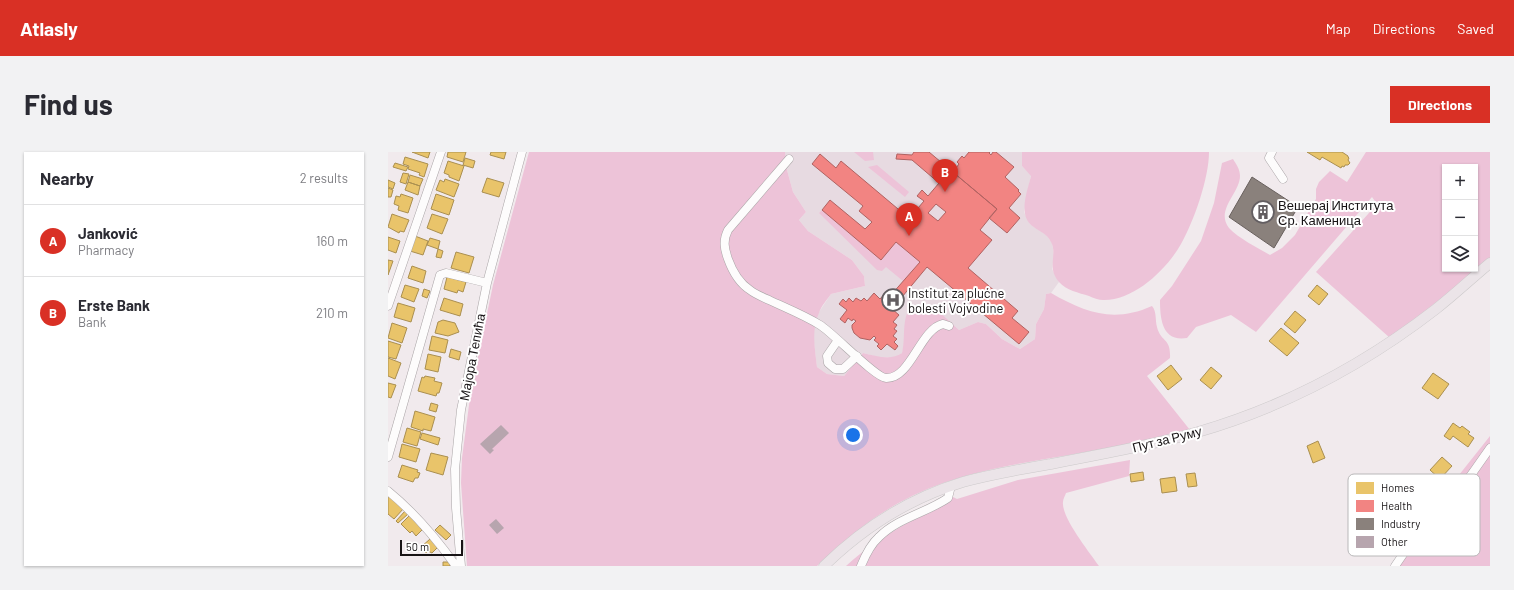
<!DOCTYPE html>
<meta charset="utf-8">
<style>
body{margin:0;font-family:Barlow,sans-serif;background:#f2f2f3;color:#2b2b33}
.controls{position:absolute;right:12px;top:12px;display:grid;overflow:hidden;border-radius:0px;box-shadow:0 1px 3px #0004}
.controls button{width:36px;height:36px;display:grid;place-items:center;padding:0;border:0;border-bottom:1px solid #e1e1e2;background:#fff;color:#2b2b33;font:20px sans-serif}
.scale{position:absolute;left:12px;bottom:10px;width:63px;box-sizing:border-box;padding-left:4px;border:2px solid #171315;border-top:0;font-size:11px;line-height:14px;white-space:nowrap;color:#171315;-webkit-text-stroke:3px #fff;paint-order:stroke}
.you{position:absolute;left:465px;top:283px;width:14px;height:14px;margin:-10px;border:3px solid #fff;border-radius:50%;background:#1a73e8;box-shadow:0 0 0 6px #1a73e833}
.badge{display:grid;place-items:center;width:26px;height:26px;border-radius:50%;background:#d93025;color:#fff;font-size:13px;font-weight:700}
.pin{position:absolute;translate:-50% -33px;filter:drop-shadow(0 1px 2px #0008)}
.pin::after{content:'';position:absolute;top:21px;width:14px;height:12px;background:inherit;clip-path:polygon(0 0,100% 0,50% 100%)}
.list{margin:0;padding:0;list-style:none}
h2{display:flex;justify-content:space-between;align-items:center;height:52px;margin:0;padding:0 16px;font-size:17px}
h2 small{font-size:13px;font-weight:400;color:#7c7c81}
.list li{display:grid;grid-template-columns:26px 1fr auto;gap:12px;align-items:center;box-sizing:border-box;height:72px;padding:0 16px;border-top:1px solid #e1e1e2}
.list b{display:block;font-size:15px;white-space:nowrap}
.list p{margin:0;font-size:13px;white-space:nowrap;color:#7c7c81}
.list em{font-size:13px;font-style:normal;color:#7c7c81}
.icon{flex:none;width:22px;height:22px;fill:none;stroke:currentColor;stroke-width:2;stroke-linecap:round;stroke-linejoin:round}
.map{position:relative;flex:none;width:1102px;height:414px;overflow:hidden;border-radius:0px}
header{display:flex;align-items:center;gap:24px;box-sizing:border-box;height:56px;padding:0 20px;background:#d93025;color:#fff}
header strong{font-size:19px}
nav{display:flex;gap:22px;margin-inline-start:auto;font-size:14px}
.intro{display:flex;align-items:center;justify-content:space-between;box-sizing:border-box;height:96px;padding:0 24px}
h1{margin:0;font-size:28px}
.button{padding:10px 18px;border-radius:0px;background:#d93025;color:#fff;font-size:14px;font-weight:700}
main{display:flex;gap:24px;padding:0 24px}
aside{flex:1;background:#fff;border-radius:0px;box-shadow:0 1px 3px #0004}
.map>svg:first-child{display:block}
</style>
<header>
<strong>Atlasly</strong>
<nav><a>Map</a><a>Directions</a><a>Saved</a></nav>
</header>
<div class="intro"><h1>Find us</h1><a class="button">Directions</a></div>
<main>
<aside>
<h2>Nearby<small>2 results</small></h2>
<ul class="list">
<li><span class="badge">A</span><div><b>Janković</b><p>Pharmacy</p></div><em>160 m</em></li>
<li><span class="badge">B</span><div><b>Erste Bank</b><p>Bank</p></div><em>210 m</em></li>
</ul>
</aside>
<div class="map">
<svg width="1102" height="414" viewBox="0 0 1102 414">
<rect width="100%" height="100%" fill="#f1eaed"/>
<path fill="#e7dae1" d="M397,0H634V14L643,23L636,60L642,72L657,82L664,90L666,103L664,117L671,130L663,141L658,142L656,157L648,172L647,187L632,197L614,187L598,172L590,170L571,178L547,157L519,160L517,192L514,201L509,205H490L475,201L456,224L439,222L429,215L426,191V174L431,160L443,142L477,134L476,124L464,108L420,79L411,68L418,60L405,40L399,18Z"/>
<path fill="#edc3d8" fill-rule="evenodd" d="M141,0H397L399,18L405,40L418,60L411,68L420,79L464,108L476,124L477,134L443,142C439,148 433,154 431,161C423,178 427,197 429,215L439,222L456,224L475,201C488,204 503,209 514,201C518,186 513,167 523,154C547,151 555,164 571,178L590,170L598,172L614,187L632,197L647,187L648,172L656,157L658,142L663,141C698,161 726,171 764,154C769,160 767,168 769,175C773,191 783,185 782,206L759,224L802,278C762,288 721,296 681,303C618,314 558,322 502,356C475,372 452,393 429,414H79L73,331L74,306L83,238L105,133Z
M466,0H485L486,8L477,9Z
M634,0H821C821,26 806,69 793,92C779,117 746,149 715,148C711,148 705,146 701,144C691,141 678,138 671,130C658,115 670,103 663,90C659,81 650,79 643,73C630,61 640,37 643,24L634,14Z
M978,0H1102V106L1077,128L1002,186L928,120L989,52L984,45L868,180L843,163L808,175L799,186C774,190 772,167 772,148L784,134L813,89L826,51L834,11L845,7C848,12 852,17 852,24C852,41 827,58 841,76C850,86 870,96 882,103L894,96L907,83L928,47V37L931,30L942,19L959,30ZM1057,15H1087V117H1057Z
M489,13L521,40L517,45L480,15Z
M434,58L493,108L508,90L532,110L515,129L498,115L494,119L489,118L431,61Z
M1102,284V414H1006L1036,367Z
M742,308L741,324L678,341C677,344 675,347 675,350C673,365 702,401 711,414H458C475,398 494,386 514,374C525,367 560,355 565,345L569,347L630,328Z"/>
<path fill="#e9c46a" stroke="#aa8f50" d="M24,0H42L40,6Z
M60,0H78L75,10L59,5Z
M103,0H118L116,7L102,3Z
M919,0H954L960,4V5L961,6L960,8L962,11L960,13H957L956,15L954,14L953,16L934,5L932,8Z
M17,5L40,12L36,25L31,23L32,21L20,17L21,14L15,12Z
M77,6L87,9L85,16L75,13Z
M60,9L76,14L71,29L61,25V23L56,21Z
M7,11L20,15L18,19L5,15Z
M15,21L21,22L18,32L12,30Z
M22,23L35,27L32,34L20,30Z
M99,26L116,31L111,45L94,40Z
M57,27L71,32L66,45L48,38L52,28L56,30Z
M0,28L7,31L5,37L0,35Z
M20,30L32,34L30,43L17,38Z
M0,36L5,38L3,45H0Z
M13,42L25,46L20,61L10,58L11,54L6,52L8,44L12,45Z
M48,42L66,48L61,63L43,57Z
M4,62L21,68L16,80L12,79L11,81L0,75Z
M44,62L60,67L54,82L39,76Z
M27,84L40,89L35,103L22,99Z
M0,85L12,89L8,101L0,98Z
M42,86L52,89L50,97L39,93Z
M50,97L55,99L53,106L48,105Z
M68,100L86,105L81,121L63,116Z
M0,108L5,109L0,123Z
M24,114L38,119L35,131L20,126Z
M59,125L78,130L75,140L70,138L69,141L56,137Z
M17,133L31,137L26,150L13,145Z
M929,133L940,142L931,153L920,144Z
M36,137L42,139L39,146L34,144Z
M56,146L75,152L72,164L52,158Z
M10,151L27,156L23,170L6,165Z
M907,159L918,168L907,181L896,172Z
M55,168L67,171L71,180L60,184L47,181L50,170Z
M4,171L19,176L14,191L0,186Z
M893,176L911,191L899,204L881,189Z
M44,184L60,188L57,201L41,198Z
M0,189L13,193L8,207L0,205Z
M63,197L73,200L71,208L61,205Z
M40,202L53,205L50,220L37,217Z
M0,206L13,211L7,227L0,224Z
M783,213L794,227L780,238L769,224Z
M823,215L834,224L823,237L812,228Z
M1045,221L1061,232L1050,247L1034,236Z
M37,224L47,226L46,229L54,231L51,241H49L48,244L30,239L34,225L36,226Z
M0,231L8,233L3,246L0,245Z
M43,251L50,253L48,260L41,258Z
M27,259L47,265L43,279L35,277V279L23,275Z
M1065,271L1072,276L1074,274L1082,280L1080,282L1086,286L1080,295L1065,284L1062,288L1056,284Z
M19,276L33,280L29,294L15,290Z
M34,281L52,286L50,293L32,287Z
M930,289L937,306L925,311L919,294Z
M14,292L32,297L28,310L11,305Z
M43,301L60,305L55,323L38,318Z
M1054,305L1064,314L1052,327L1042,318Z
M14,313L30,318L29,320L32,321L30,326H27L25,330L10,325Z
M755,320L756,328L743,330L742,322Z
M807,321L809,334L800,335L798,322Z
M787,325L789,339L774,341L772,327Z
M1,344L16,356L6,367L0,362V345Z
M17,359L20,362L10,371L8,369Z
M22,363L34,375L32,376L34,378L28,384L24,379L22,381L13,372Z
M52,373L63,383L58,388L47,378Z
M42,387L50,395L44,401L40,399L38,401L33,395Z
M55,410H62V414H55Z"/>
<path fill="#f28482" stroke="#b06261" fill-rule="evenodd" d="M526,0H541L609,57L592,78L604,88L580,116L630,159L624,166L641,180L631,192L539,115L504,157L511,163L505,170L509,173L506,177L509,179L505,184L509,187L506,190L510,194L507,198L499,192L493,198L489,194L491,192L486,188L488,186L486,184L482,188L472,186L466,181L464,176V173L468,169L465,167L464,169L460,166L457,171L452,167L459,158L451,152L455,147L458,150L461,146L465,150L468,146L473,149L476,146L479,149L486,141L492,147L499,139L503,143L532,110L508,90L493,108L434,58L442,48L477,77L484,70L471,59L475,54L424,12L432,2L448,16L453,9L516,62L513,66L518,70L536,49L529,44L534,38L540,44L551,31L524,8L508,7L509,2L524,3ZM548,52L558,60L550,69L540,61Z
M581,0H602L601,1L603,3L605,0H608L626,15L617,25L631,38L630,39L633,42L621,56L632,66L619,81L601,66L609,57L566,21L569,17L568,16L571,12L569,10L574,4L576,6Z"/>
<path fill="#8a817c" stroke="#68605d" d="M864,25L910,55L886,96L841,65Z"/>
<path fill="#b7a5ae" d="M113,273L121,281L104,297L106,298L102,302L92,292Z
M108,367L116,376L109,382L101,373Z"/>
<g fill="none" stroke-linecap="round" stroke-linejoin="round">
<g stroke="#aaa5a7" stroke-width="9">
<path id="minor" d="M884,0L881,6L895,27
M401,7L340,78C335,88 336,96 340,107C344,118 351,131 362,138C367,142 374,145 381,148C398,156 416,163 432,173C445,181 488,226 498,226C523,227 532,177 555,172L561,174
M0,154L53,0
M450,188L439,204L440,211L447,217H455L469,204
M0,305L52,123L58,121L99,131
M0,339C27,361 48,386 68,414
M73,414L68,356L67,317L73,258L99,131L134,0
M473,414C477,404 483,392 491,385C510,366 538,361 560,346L563,334
M1007,414L1027,385L1083,323L1102,296"/>
</g>
<g stroke="#ccc9ca" stroke-width="11">
<path id="major" d="M436,414C475,376 522,346 575,330C604,322 634,317 663,312C712,302 762,294 810,280C896,255 977,212 1048,157C1067,142 1084,126 1102,111"/>
</g>
<use href="#minor" stroke="#fdfcfc" stroke-width="8"/>
<use href="#major" stroke="#ebe4e8" stroke-width="10"/>
</g>
<defs>
<g id="building-ring" transform="scale(1.15)"><circle r="9.5" fill="#fff" stroke="#635e61" stroke-width="1.5"/><path d="M-4-6H4V6H1V3H-1V6H-4ZM-2.5-4.3h1.7v1.8h-1.7ZM.8-4.3h1.7v1.8H.8ZM-2.5-1h1.7V.8h-1.7ZM.8-1h1.7V.8H.8Z" fill="#635e61"/></g>
<g id="hospital-ring" transform="scale(1.15)"><circle r="9.5" fill="#fff" stroke="#635e61" stroke-width="1.5"/><path d="M-5-5h3v3.5h4V-5h3V5h-3V1.5h-4V5h-3Z" fill="#635e61"/></g>
</defs>
<g fill-rule="evenodd">
<use href="#building-ring" x="875" y="60"/>
<use href="#hospital-ring" x="505" y="148"/>
</g>
<g text-anchor="middle" stroke-width="4" stroke-linejoin="round" paint-order="stroke">
<g font-size="13" fill="#171315" stroke="#fff" text-anchor="start">
<text x="890" y="58">Вешерај Института<tspan x="890" dy="15">Ср. Каменица</tspan></text>
<text x="520" y="146">Institut za plućne<tspan x="520" dy="15">bolesti Vojvodine</tspan></text>
</g>
<g font-size="13" fill="#171315" stroke="#fff">
<text transform="translate(84 205) rotate(-79)" y="5">Мајора Тепића</text>
<text transform="translate(779 287) rotate(-14)" y="5">Пут за Руму</text>
</g>
</g>
<rect x="960" y="322" width="132" height="82" rx="6" fill="#fff" stroke="#b9b8b9" stroke-width="1"/>
<rect x="968" y="330" width="18" height="12" fill="#e9c46a"/>
<rect x="968" y="348" width="18" height="12" fill="#f28482"/>
<rect x="968" y="366" width="18" height="12" fill="#8a817c"/>
<rect x="968" y="384" width="18" height="12" fill="#b7a5ae"/>
<g font-size="11" fill="#171315">
<text x="993" y="340">Homes</text>
<text x="993" y="358">Health</text>
<text x="993" y="376">Industry</text>
<text x="993" y="394">Other</text>
</g>
</svg>
<div class="controls">
<button>+</button>
<button>−</button>
<button><svg class="icon" aria-label="layers" viewBox="0 0 24 24"><path d="M12 4l9 5-9 5-9-5zM3 14l9 5 9-5"/></svg></button>
</div>
<div class="scale">50 m</div>
<div class="you"></div>
<div class="pin badge" style="left:521px;top:84px">A</div>
<div class="pin badge" style="left:557px;top:40px">B</div>
</div>
</main>
